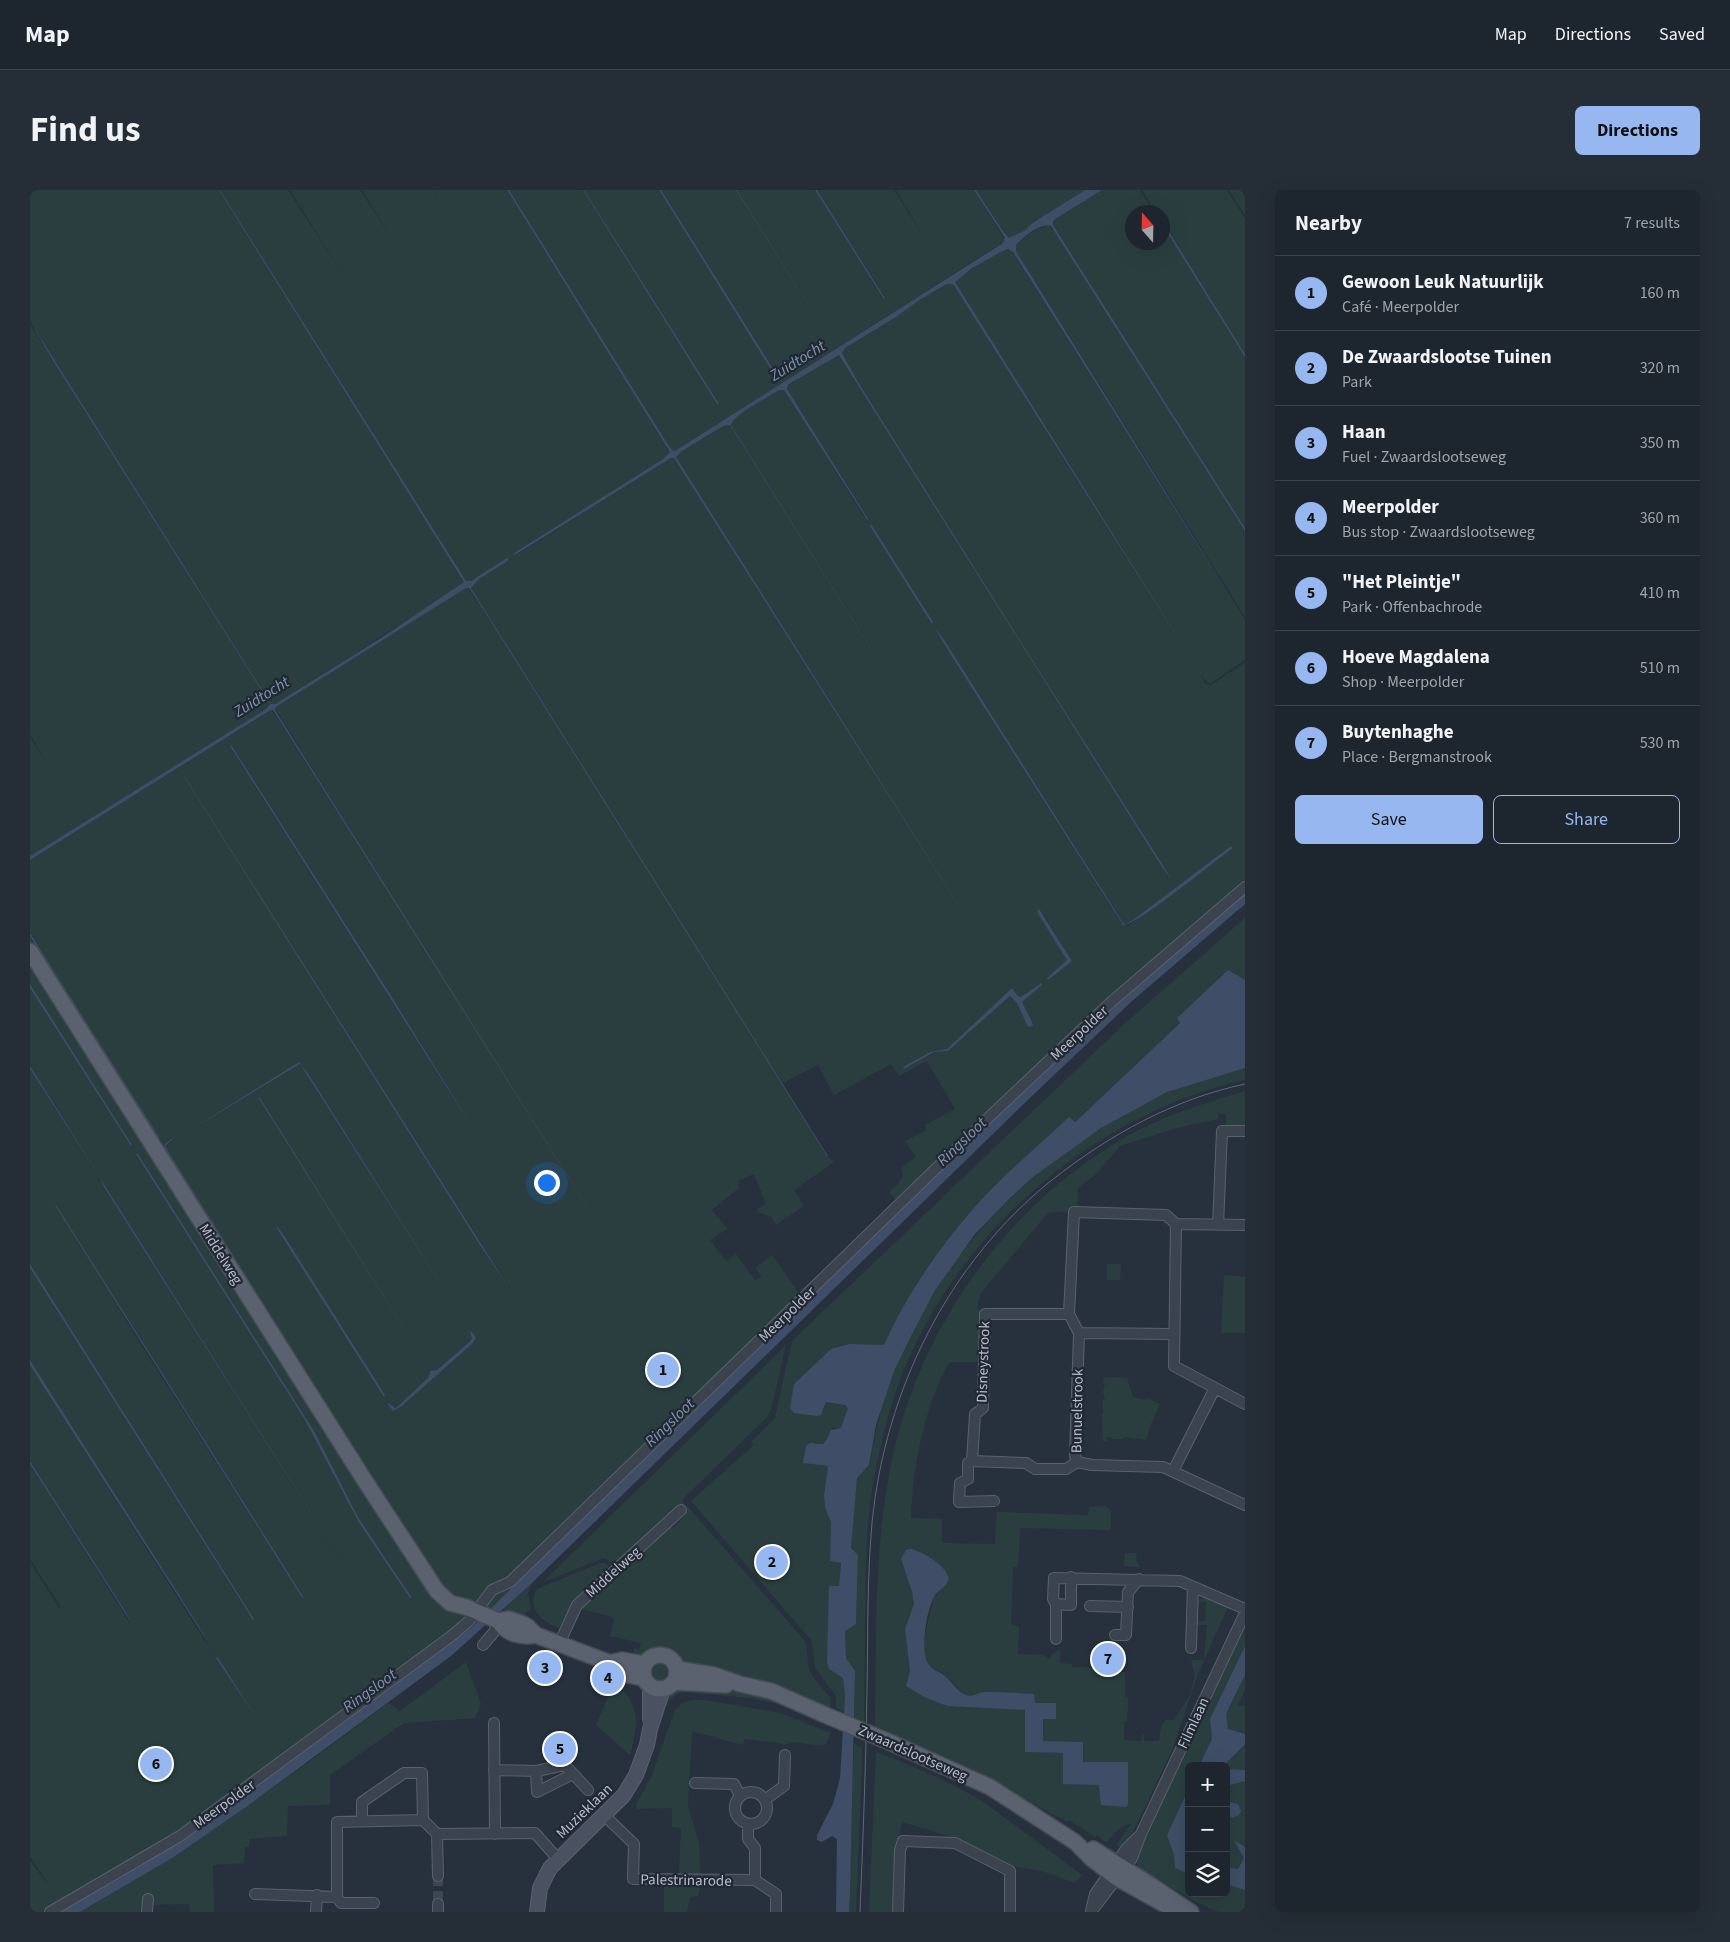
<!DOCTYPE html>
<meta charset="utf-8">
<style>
body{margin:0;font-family:"Source Sans 3",sans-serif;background:#252d36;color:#f1f3f6}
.controls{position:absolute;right:15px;bottom:15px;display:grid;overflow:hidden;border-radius:8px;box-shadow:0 5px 20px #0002}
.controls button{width:45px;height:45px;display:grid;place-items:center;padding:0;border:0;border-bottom:1px solid #3b424a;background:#1d252e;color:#f1f3f6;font:25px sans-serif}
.compass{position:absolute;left:1095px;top:15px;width:45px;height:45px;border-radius:50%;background:#1d252e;box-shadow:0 5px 20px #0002;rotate:340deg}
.you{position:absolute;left:516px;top:992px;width:18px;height:18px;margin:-12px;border:4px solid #fff;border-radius:50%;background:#1a73e8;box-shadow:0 0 0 8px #1a73e833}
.badge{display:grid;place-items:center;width:32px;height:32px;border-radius:50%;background:#96b7f0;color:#111;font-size:16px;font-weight:700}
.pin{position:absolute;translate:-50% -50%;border:2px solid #fff;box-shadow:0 1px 5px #0006}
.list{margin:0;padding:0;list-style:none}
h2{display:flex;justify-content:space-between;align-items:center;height:65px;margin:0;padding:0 20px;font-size:21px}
h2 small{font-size:16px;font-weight:400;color:#a0a5aa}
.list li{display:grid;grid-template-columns:32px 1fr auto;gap:15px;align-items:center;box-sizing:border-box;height:75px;padding:0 20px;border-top:1px solid #3b424a}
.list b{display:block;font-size:19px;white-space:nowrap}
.list p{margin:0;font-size:16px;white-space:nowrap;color:#a0a5aa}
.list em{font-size:16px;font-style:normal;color:#a0a5aa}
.actions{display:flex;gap:10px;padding:15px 20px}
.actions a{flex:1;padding:11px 0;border:1px solid #96b7f0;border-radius:8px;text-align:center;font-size:18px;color:#96b7f0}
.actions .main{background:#96b7f0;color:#111}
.icon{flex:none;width:28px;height:28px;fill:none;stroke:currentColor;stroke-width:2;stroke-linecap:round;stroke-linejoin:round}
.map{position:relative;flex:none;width:1215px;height:1722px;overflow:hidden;border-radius:8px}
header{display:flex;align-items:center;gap:30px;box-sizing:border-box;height:70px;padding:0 25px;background:#1d252e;border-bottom:1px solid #3b424a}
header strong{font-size:24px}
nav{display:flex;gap:28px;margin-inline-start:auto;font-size:18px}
.intro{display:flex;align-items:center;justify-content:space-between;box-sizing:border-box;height:120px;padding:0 30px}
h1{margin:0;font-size:35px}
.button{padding:12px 22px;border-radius:8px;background:#96b7f0;color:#111;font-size:18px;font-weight:700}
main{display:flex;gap:30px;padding:0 30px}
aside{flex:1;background:#1d252e;border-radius:8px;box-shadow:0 5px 20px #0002}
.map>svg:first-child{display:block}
</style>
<header>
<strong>Map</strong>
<nav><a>Map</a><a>Directions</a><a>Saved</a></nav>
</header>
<div class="intro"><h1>Find us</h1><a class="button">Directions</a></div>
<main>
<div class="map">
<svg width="1215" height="1722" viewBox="0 0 1215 1722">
<rect width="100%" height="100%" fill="#27313e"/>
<path fill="#2a3e40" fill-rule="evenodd" d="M0,0H189L428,380L434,390V394L245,514H241L0,131Z
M190,0H258L311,82L260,0H330L361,47L332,0H403L407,6L404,0H477L640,262L633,269L484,363L486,365L490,363L641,268H644L977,792L646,267L652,261L693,236L700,235L895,541L701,235C704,224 739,207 749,200H754L833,325L838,329L757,199C760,191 803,164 811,166L1132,677L1143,691L996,460L828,192L812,163L815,158L866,127L891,109L918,94H923L1165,477L925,95V90C936,81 968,59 981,60L1215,430V470L1181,493L1177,492L1171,484L1175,494L1181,495L1215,473V702L442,1437L167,1641L87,1690L29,1722H0V1671L20,1697L0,1666V1372L29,1418L31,1417L0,1369V1274L101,1435L95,1421L0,1271V1175L173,1448L186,1464L0,1170V1078L215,1418L224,1429L0,1074V879L64,980L0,876V798L95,946L101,956L102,955L0,794V746L129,947L0,743V670L242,520L369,718L245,518L359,445L363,444L437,397L453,419L602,653L441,398L449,389L478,369L441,391H436ZM904,437L915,451L1093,733L1096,734L1103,730L1190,664L1201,656L1202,658L1098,736L1091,733L924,470ZM201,556L360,804L451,952L200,557ZM1012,722L1042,771L1018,788L1037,770ZM283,789L480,1098H479ZM1011,793L1012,795L992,812L1002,832L998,837L987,813L980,806L918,861L904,862L874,879L873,878L900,862L917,859L982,798L988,806L991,807ZM897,871L925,919L895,935L897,940L875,951L886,967L871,978L873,985L869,993L859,1002L868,1012L771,1106L742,1065L725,1078L732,1087L725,1090L706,1064L696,1071L680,1050L697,1039L682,1020L709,998L708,991L724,984L736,1014L725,1021L741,1027L746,1035L774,1016L764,1000L804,972L797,966L741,875L753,893L788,875L804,905L861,874L869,886ZM269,872L279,885L434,1131L270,874L155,942ZM149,946L135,956L138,961L286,1197L134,957L136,954ZM106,964H108L284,1241L328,1327L372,1391L328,1331L275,1230ZM68,987L71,989L313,1376L309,1370ZM247,1036L355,1205L246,1037ZM81,1106L162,1231L273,1409L103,1142ZM442,1148V1154L372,1216L363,1221L359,1213L365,1218L367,1217L399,1187L401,1181L407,1180ZM186,1467L189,1469L227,1531Z
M479,0H553L687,214L554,0H629L742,180L744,179L631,0H706L798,143L707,0H785L854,109L855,107L787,0H864L896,50L866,0H944L975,51L645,261H642Z
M946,0H1055L1004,32L994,42L979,48L972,40Z
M1072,0H1110L1124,22H1102V52H1132L1133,36L1215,167V338L1023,35V31L1024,29Z
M1112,0H1197L1215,29V164L1133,32L1132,22H1126Z
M1199,0H1215V25Z
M1018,35L1026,43L1215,341V427L986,61V55L1000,43Z
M0,134L240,514L236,519L0,666V547L17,573L0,544Z
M1215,728V790L1198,780L1147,828L1150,833L1044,932L1039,928C1005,960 967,990 937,1026C904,1065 875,1108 854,1155L819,1154L801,1159L764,1194L787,1226L793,1222L796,1212L815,1215L818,1218L814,1235L811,1238H803C798,1243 798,1250 793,1254L784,1252L773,1273L798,1276L794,1305L795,1318L801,1332L800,1371L811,1373L809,1397L800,1396L799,1479L813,1488L815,1506L814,1522L806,1518V1506L785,1478L782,1451L661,1311L724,1255L721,1252L745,1228L755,1181L763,1150L1092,836Z
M1215,878V890C1063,924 925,1044 870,1190C860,1217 853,1245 847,1273C835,1326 836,1380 835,1434C835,1467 834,1500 834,1533L824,1530L825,1481L816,1468L815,1441L826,1433L828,1365L821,1358C822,1338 822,1309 827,1290C829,1283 838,1279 840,1272C846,1241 852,1210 864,1181C916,1055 1012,959 1136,903C1161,892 1188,885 1215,878Z
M1215,901V936L1196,937V924L1188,923V929L1146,938L1090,956L1065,985L1048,998L1047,1019C1037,1025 1027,1019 1017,1024L951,1103L947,1117L952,1124L949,1172H920L917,1176C893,1222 883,1276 881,1328L912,1329V1353L965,1354L967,1322L1058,1325L1059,1317L1076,1316L1081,1321V1340L990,1338L988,1377H983L981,1435L989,1436L988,1464L1012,1465L1019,1469L1022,1464L1030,1460V1473L1042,1474V1477L1069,1478V1481L1095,1482V1507L1098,1508L1097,1531L1094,1532V1550L1111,1551L1112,1544H1114V1551H1129L1131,1537L1136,1530H1144L1160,1505L1165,1485L1161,1470H1174L1177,1435H1168V1431H1175L1176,1412L1169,1411V1409L1176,1407L1198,1417L1167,1486L1143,1558L1104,1640L1091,1658L1086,1655L1101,1634L1093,1636L1076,1652L1067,1645L1065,1647L1039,1630L1038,1632C1000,1613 965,1590 926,1572C900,1560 872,1550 845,1538C847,1451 843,1361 861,1275C888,1137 982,1006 1109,940C1142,923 1179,912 1215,901ZM871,1369H902L917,1383L915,1396L904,1407L895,1444L894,1464L900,1477L913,1483L935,1505L942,1506L952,1502L1003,1504L1005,1513L1013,1529V1551L1052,1552V1572L1095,1617L1033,1563L995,1562V1520L917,1516L894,1507L877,1496L880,1481L877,1434L884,1414L882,1402Z
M1077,1074H1091L1090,1090H1077Z
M1194,1085L1215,1087V1143H1191Z
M756,1155L741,1220L737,1227L652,1310L655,1314L650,1318L647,1316L584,1374L574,1368L513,1392Z
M1074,1187L1097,1188L1103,1207L1116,1210L1117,1208L1130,1214L1121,1234L1116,1250L1107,1248V1249L1093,1247V1249H1082L1081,1247H1077V1251H1073L1072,1224L1074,1222L1073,1221V1210L1075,1209L1073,1202L1075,1194L1073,1193Z
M658,1317L775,1451C778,1460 777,1470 779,1479C783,1490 794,1499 801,1508L800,1518L718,1486L659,1475L641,1462L634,1459H625L604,1466V1458L609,1460L611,1453L580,1446L584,1432L583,1427L551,1419L638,1335L643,1338L656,1325L653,1321Z
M1095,1363H1107L1106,1370L1110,1377L1094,1376Z
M570,1373H575L579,1377L545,1409L529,1438C512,1432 496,1418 507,1399Z
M502,1393L498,1403L501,1420L495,1423L494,1427L470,1423Z
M1215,1431V1456L1184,1522L1200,1517L1215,1485V1500L1207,1516H1215V1722H1189L1166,1712L1111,1680L1107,1674V1664L1174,1526ZM1159,1576H1196V1703H1159Z
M436,1472L451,1514L445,1528L374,1533L300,1585V1615L258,1616L257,1646L220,1649L219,1657H215L214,1673L183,1675L184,1722H160L159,1714L115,1715L114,1722H50C158,1661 259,1587 358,1513L370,1521Z
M618 1483a11 11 0 1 1 22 0a11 11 0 1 1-22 0Z
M645,1498C684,1499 721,1499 757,1516L721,1508L655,1502C646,1502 642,1510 635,1511L639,1501Z
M581,1500H593C612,1522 606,1539 600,1565L566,1535Z
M662,1510H675L750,1523L801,1543L796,1554C781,1559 770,1547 754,1555L751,1553L714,1549L713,1555L662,1541L658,1616L669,1654L670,1684H649L651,1638L642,1637V1618L607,1619L606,1614L621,1587L645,1520L652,1513Z
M824,1553L832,1558V1574L826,1722H819Z
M846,1562C883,1576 921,1592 955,1613L1052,1685L1045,1693L1012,1681L982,1676L926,1648L872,1632L868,1650L865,1722H839Z
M641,1692L654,1696H670L668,1706L660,1707L657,1722H634V1695Z"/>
<path fill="#3f4e66" d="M189,0H190L436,391H441L477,368L479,370L449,389L441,398L798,966H797L453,419L439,398H436L246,517L245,520L592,1072L243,520H241L0,670V666L236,519L240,514L22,169L0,131L241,514H245L354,446L434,392Z
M477,0H479L637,253L642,260L645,261L973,53L975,48L944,0H946L972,40L979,48L994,41L1004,32L1055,0H1072L1025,29L1023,31V35L1215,338V341L1021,36C1009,33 994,47 986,55V61L1215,430L983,62L978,59L973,61L942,78L925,92L1166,477L923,94H917L891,109L866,127L815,158L812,163L828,192L996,460L1143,691L1132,677L809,165L759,194L757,199L838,329V331L754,200H749C739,207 704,224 701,235L894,542L700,235L693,236L652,261L646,267L977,792L644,268H641L485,365L484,363L633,269L640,262Z
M553,0H554L689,214H687Z
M629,0H631L744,180L742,181Z
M706,0H707L799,147Z
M785,0H787L855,108L854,109Z
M1133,32L1215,164V167L1133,36Z
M841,334L903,432L902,434L840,336Z
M904,437L915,451L1093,733L1096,734L1103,730L1190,664L1201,656L1203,658C1186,670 1105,737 1093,735L924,470Z
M201,555L360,804L452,953L200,556Z
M153,585L156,589L480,1099L448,1052Z
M1215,702V714L1101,812L1003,905L502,1393L421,1466L216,1617L142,1668L50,1722H29L87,1690L167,1641L442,1437L607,1275L1072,825Z
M1009,719L1042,771L1018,790L1017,788L1037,770L1007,722Z
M0,743L129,947L128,948L0,746Z
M1198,780L1215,790V878L1137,902L1071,938L1003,987L981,1007L945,1044L904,1102L882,1144L864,1181L846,1235L839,1275L827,1288L821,1358L828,1365L826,1434L815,1441L816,1468L825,1481L820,1703L819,1722H806L807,1649L802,1646L792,1652L787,1650V1645L803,1614L810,1588L815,1506L813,1488L799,1479L797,1473L799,1396H809L811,1373L800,1371L801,1332L795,1318L794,1305L798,1276L773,1273L776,1256L780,1253L793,1254L797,1249L801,1240L811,1238L818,1218L815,1215L796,1212L791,1225L787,1226L764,1223L760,1218L764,1194L801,1159L819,1154L854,1155C875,1108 904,1065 937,1026C967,990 1005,959 1039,927L1045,932L1150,833L1147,828Z
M1011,793L1012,795L992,812L1002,832L1003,836L998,837L987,813L980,806L918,861L904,862L874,879L873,877L900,862L917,859L982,798L988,806L991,807Z
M0,794L102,955L101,956L0,798Z
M269,872L279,885L434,1131L270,874L155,943Z
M0,876L64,978L65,980L0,879Z
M228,907L230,908L393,1169Z
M148,945L135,956L138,961L286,1197L134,957L135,954Z
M106,964H108L284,1241L328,1327L382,1408H380L328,1331L275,1230Z
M69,986L314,1376L74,997Z
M25,1015H26L274,1408L271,1406Z
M246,1037H248L255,1047L355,1205L354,1207Z
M0,1074L224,1429L223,1430L0,1078Z
M440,1142H442L446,1148L442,1154L372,1216L363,1221L358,1214L359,1213L365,1218L367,1217L399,1187L400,1181L407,1180L439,1152L442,1148Z
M0,1170L168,1435L186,1465L17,1202L0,1175Z
M0,1271L95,1421L102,1434L0,1274Z
M880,1359C890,1360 922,1378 918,1391C916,1397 909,1400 905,1405C897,1418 889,1461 899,1475C902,1480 909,1481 914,1485C921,1491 928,1502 936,1505C943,1508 948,1502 954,1502C971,1502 987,1503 1004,1504L1005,1513H1026V1529H1013V1551L1053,1552V1572H1098V1615L1096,1617L1071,1615L1069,1595L1033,1594V1563L995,1562V1520L917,1516L894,1507L876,1496L880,1481L875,1439L884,1414L882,1402L871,1369L876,1360Z
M1215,1456V1485L1196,1524L1198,1539L1215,1544V1554L1193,1576H1169L1182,1549L1180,1529Z
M187,1467L189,1469L228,1531L186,1468Z
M1196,1579L1215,1580V1591L1196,1596Z
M1159,1598V1684L1145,1678L1144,1665L1137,1645Z
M1196,1611L1208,1614L1211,1621L1209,1625L1202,1628L1196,1624Z
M1204,1650L1215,1657V1700L1196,1694V1677L1208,1679L1214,1668Z"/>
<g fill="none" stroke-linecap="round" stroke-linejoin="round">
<path stroke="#3d4653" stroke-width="10" stroke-dasharray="10 5" stroke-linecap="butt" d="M408,1686V1714"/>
<g stroke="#59616c" stroke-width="12">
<path id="street" d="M1146,1034L1144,1176L1215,1214
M1146,1034L1215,1035
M1188,1035L1192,941H1215
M1039,1124H955L953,1218L945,1224L942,1271L996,1273L1005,1279H1036L1047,1272
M1039,1124L1049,1143L1045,1265L1047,1272L1062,1275L1133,1277L1215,1315
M1039,1124L1044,1022L1136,1025L1146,1034
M1049,1143L1144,1144
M942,1271L938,1273V1289L930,1293L929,1312L964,1311
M1143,1281L1185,1198
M1041,1387V1415L1026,1414L1023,1409L1024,1388L1150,1391L1215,1419
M1026,1414V1449
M1060,1416L1098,1417
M1085,1445H1096L1098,1402L1109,1389
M529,1454L547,1415L651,1320
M453,1455L464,1442L468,1431
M1161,1458L1163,1397
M464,1533L465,1644
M464,1580L506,1581L535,1575L558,1600
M506,1581L507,1602L543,1584
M665,1593L704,1594L710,1606
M705 1618a16 16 0 1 1 32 0a16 16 0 1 1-32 0Z
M736,1609L754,1596L755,1565
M575,1626L604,1654L603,1689L725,1690L746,1704V1722
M332,1631V1612L374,1583H392L393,1630
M718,1634V1649L725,1658V1690
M407,1644L408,1686
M225,1704L307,1707
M344,1713H311L307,1707V1632L393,1630L407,1644L505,1643L528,1669
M408,1714V1722
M1061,1721L1065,1704L1096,1659L1109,1646
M20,1722L150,1646L420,1447L439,1431L462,1400L480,1392L958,928L1080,813L1215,697
M117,1722L118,1709
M286,1722L287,1705
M868,1722L870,1660L873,1651L925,1653L980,1681V1722
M1061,1722L1102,1668L1111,1644L1215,1423"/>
</g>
<g stroke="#59616c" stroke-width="16">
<path id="secondary" d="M620,1529V1497
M507,1722L510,1698L520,1678L594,1605L606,1585L617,1555L620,1539L633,1499"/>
</g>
<g stroke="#454c57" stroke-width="18">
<path id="primary" d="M0,761L335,1291L407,1401L420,1413L436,1417L468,1431L479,1429L493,1434L498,1437L506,1445L580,1473L588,1483L613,1488
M468,1431C477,1444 491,1448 506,1445
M613 1482a17 17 0 1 1 34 0a17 17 0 1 1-34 0Z
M580,1473L592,1470L614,1474
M647,1479L684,1485L710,1494L741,1501L793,1524
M645,1492L696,1495
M864,1554L960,1597L1045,1652L1061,1668L1087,1688L1148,1722
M1063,1659L1119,1694L1161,1722"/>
</g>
<use href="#street" stroke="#3b434e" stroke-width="10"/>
<use href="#secondary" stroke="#4a5261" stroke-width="14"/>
<use href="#primary" stroke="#59626e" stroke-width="15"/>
<path stroke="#5e6775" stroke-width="1" d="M830,1722C833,1648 836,1574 837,1500C838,1444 837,1389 842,1333C855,1201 918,1073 1022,990C1079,945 1144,909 1215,894"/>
<g stroke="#454c57" stroke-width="18" stroke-linecap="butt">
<path id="primary-bridge" d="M793,1524L864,1554"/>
</g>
<use href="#primary-bridge" stroke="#59626e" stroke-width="15"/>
</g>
<g text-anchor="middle" stroke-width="4.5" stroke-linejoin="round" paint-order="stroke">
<g font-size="15" fill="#b8bec9" stroke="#202833">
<text transform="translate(1049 843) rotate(-43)" y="5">Meerpolder</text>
<text transform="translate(191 1064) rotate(58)" y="5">Middelweg</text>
<text transform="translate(757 1124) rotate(-44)" y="5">Meerpolder</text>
<text transform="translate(953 1172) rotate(-88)" y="5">Disneystrook</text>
<text transform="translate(1047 1221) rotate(-89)" y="5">Bunuelstrook</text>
<text transform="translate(583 1382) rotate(-42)" y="5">Middelweg</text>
<text transform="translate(1163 1533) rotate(-65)" y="5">Filmlaan</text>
<text transform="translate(883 1563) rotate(24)" y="5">Zwaardslootseweg</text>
<text transform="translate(194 1614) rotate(-36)" y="5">Meerpolder</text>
<text transform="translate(554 1621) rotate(-44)" y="5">Muzieklaan</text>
<text transform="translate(656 1690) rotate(1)" y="5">Palestrinarode</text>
</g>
<g font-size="16" font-style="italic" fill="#8294ae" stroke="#202833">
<text transform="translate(767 170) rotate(-32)" y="6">Zuidtocht</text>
<text transform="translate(231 506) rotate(-32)" y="6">Zuidtocht</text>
<text transform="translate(931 951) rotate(-44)" y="6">Ringsloot</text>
<text transform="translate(639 1232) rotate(-44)" y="6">Ringsloot</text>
<text transform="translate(339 1500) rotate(-36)" y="6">Ringsloot</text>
</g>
</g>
</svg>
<div class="controls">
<button>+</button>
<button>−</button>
<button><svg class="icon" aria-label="layers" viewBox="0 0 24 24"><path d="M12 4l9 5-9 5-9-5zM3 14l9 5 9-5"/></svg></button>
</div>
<svg class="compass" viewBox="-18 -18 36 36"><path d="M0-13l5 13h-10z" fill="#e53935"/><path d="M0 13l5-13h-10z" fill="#a0a5aa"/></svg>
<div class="you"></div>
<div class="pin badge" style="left:633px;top:1180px">1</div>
<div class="pin badge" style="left:742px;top:1372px">2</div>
<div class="pin badge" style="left:515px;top:1478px">3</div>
<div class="pin badge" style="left:578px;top:1488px">4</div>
<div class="pin badge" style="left:530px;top:1559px">5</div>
<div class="pin badge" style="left:126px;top:1574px">6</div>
<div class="pin badge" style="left:1078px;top:1469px">7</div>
</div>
<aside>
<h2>Nearby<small>7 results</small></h2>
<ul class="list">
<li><span class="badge">1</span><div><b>Gewoon Leuk Natuurlijk</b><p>Café · Meerpolder</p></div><em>160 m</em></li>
<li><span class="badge">2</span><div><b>De Zwaardslootse Tuinen</b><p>Park</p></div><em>320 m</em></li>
<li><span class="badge">3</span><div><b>Haan</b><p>Fuel · Zwaardslootseweg</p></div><em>350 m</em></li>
<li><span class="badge">4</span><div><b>Meerpolder</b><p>Bus stop · Zwaardslootseweg</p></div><em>360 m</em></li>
<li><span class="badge">5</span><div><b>&quot;Het Pleintje&quot;</b><p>Park · Offenbachrode</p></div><em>410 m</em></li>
<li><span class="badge">6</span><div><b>Hoeve Magdalena</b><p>Shop · Meerpolder</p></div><em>510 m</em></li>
<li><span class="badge">7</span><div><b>Buytenhaghe</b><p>Place · Bergmanstrook</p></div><em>530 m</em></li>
</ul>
<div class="actions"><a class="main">Save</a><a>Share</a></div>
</aside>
</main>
